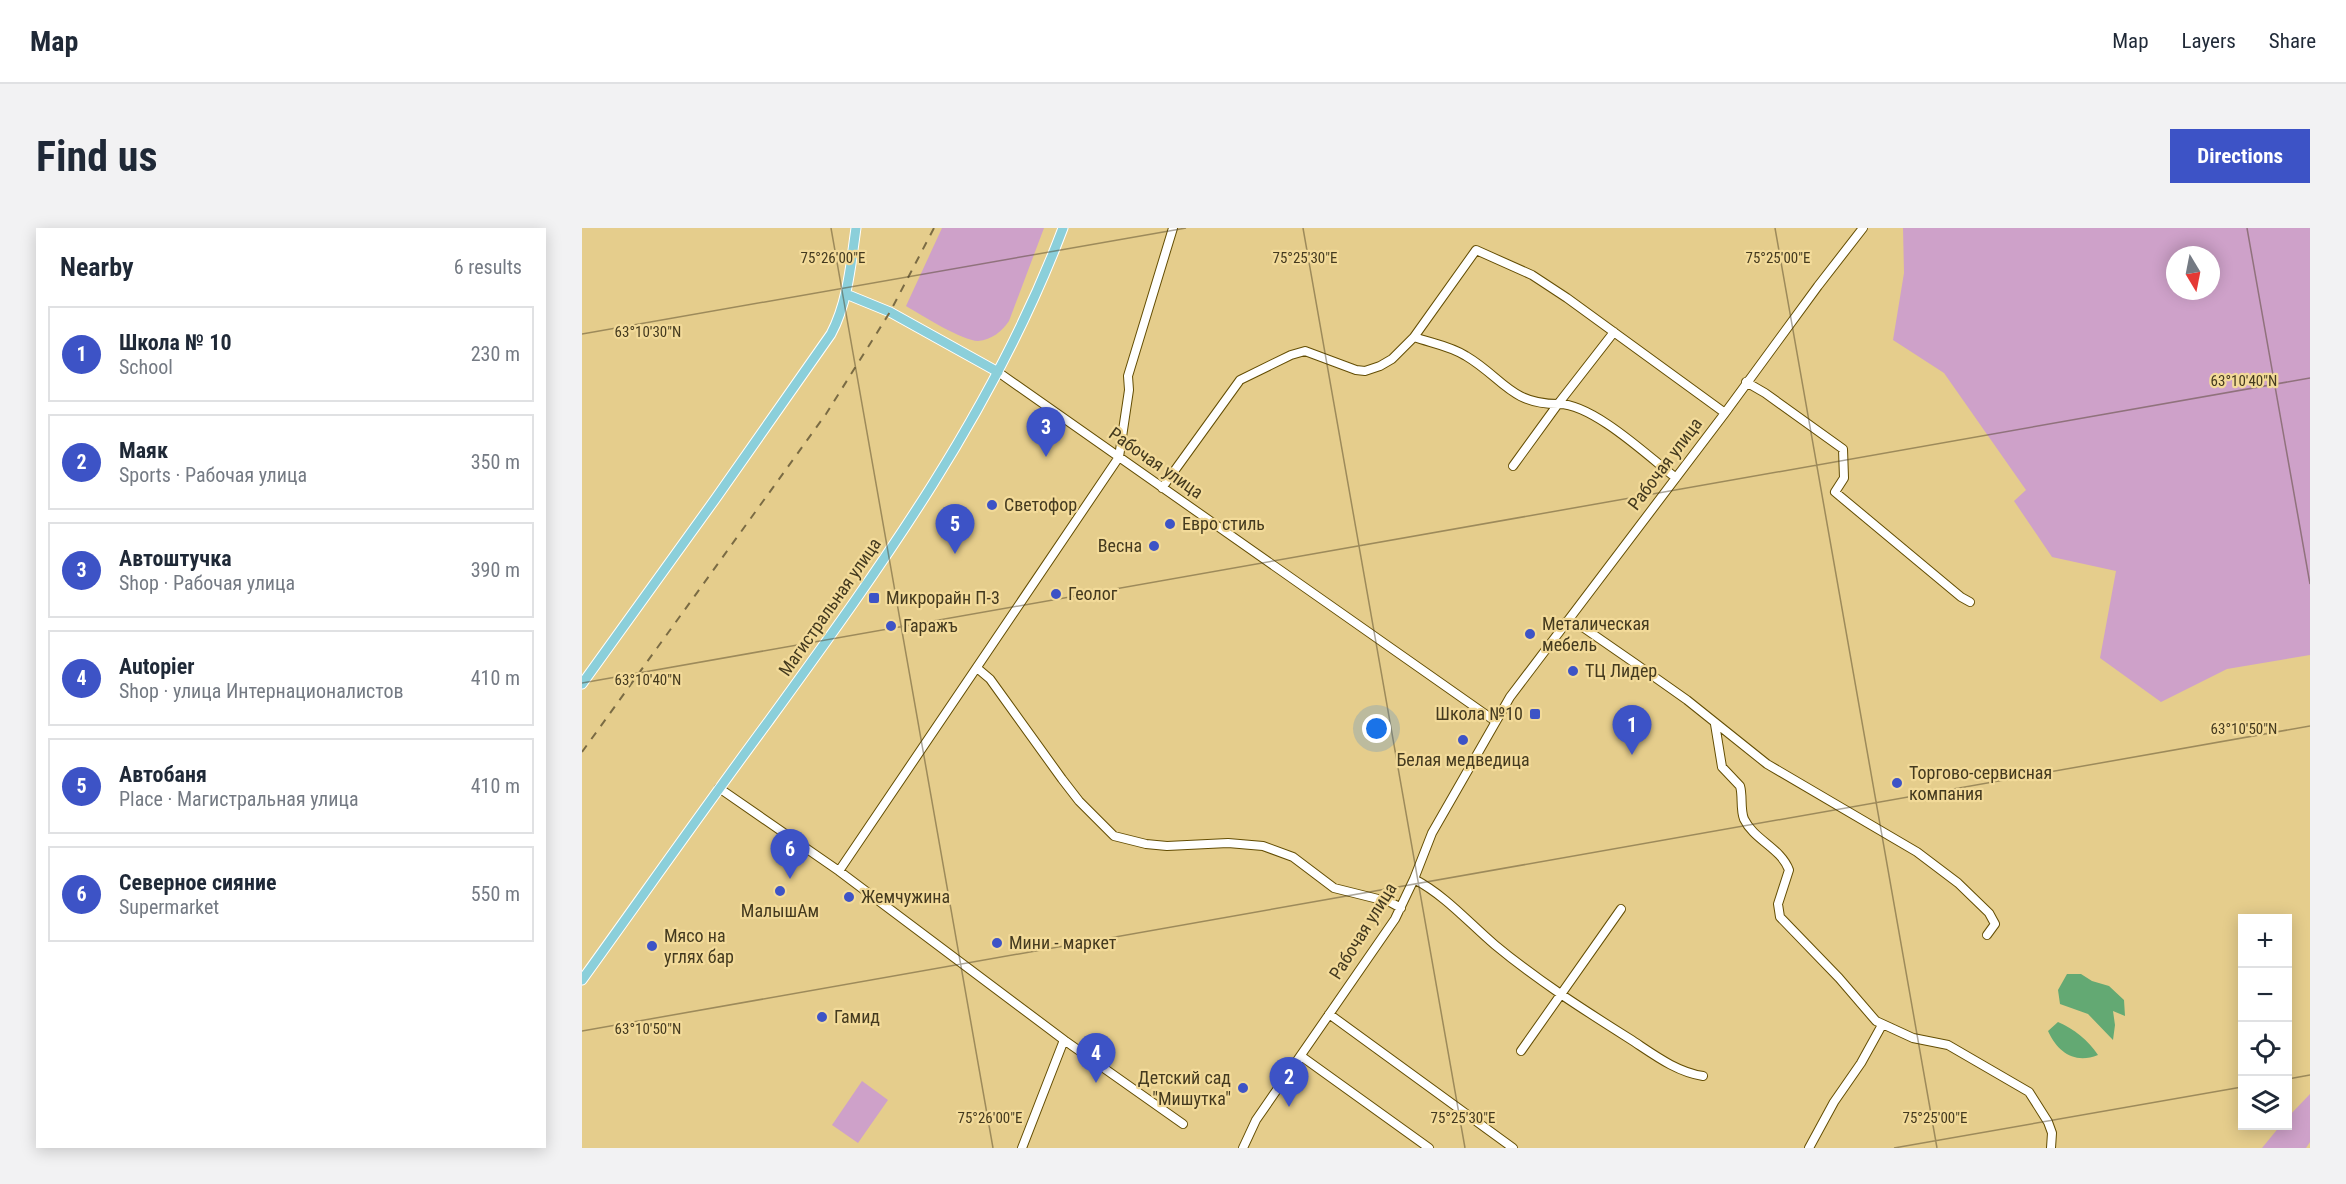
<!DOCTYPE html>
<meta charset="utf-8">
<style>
body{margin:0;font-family:"Roboto Condensed",sans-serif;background:#f2f2f3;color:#1f2937}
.controls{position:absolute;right:18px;bottom:18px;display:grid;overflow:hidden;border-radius:0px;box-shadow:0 3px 15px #0003}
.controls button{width:54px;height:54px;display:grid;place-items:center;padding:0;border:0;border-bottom:2px solid #e0e1e3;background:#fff;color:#1f2937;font:30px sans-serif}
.compass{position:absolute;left:1584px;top:18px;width:54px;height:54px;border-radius:50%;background:#fff;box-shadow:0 3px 15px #0003;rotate:170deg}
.you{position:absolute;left:795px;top:501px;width:21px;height:21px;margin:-15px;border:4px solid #fff;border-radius:50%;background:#1a73e8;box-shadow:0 0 0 9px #1a73e833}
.badge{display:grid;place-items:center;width:39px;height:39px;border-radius:50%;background:#3d53c6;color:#fff;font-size:20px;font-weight:700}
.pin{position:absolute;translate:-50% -50px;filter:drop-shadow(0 2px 3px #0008)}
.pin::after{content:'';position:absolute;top:32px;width:21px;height:18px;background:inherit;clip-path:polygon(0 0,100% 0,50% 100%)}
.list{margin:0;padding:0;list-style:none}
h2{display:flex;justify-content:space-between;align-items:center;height:78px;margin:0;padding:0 24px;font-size:26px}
h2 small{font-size:20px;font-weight:400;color:#747a83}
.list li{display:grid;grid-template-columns:39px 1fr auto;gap:18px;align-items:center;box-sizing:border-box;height:96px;margin:0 12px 12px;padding:0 12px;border:2px solid #e0e1e3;border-radius:0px}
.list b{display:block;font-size:22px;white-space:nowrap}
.list p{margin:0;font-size:20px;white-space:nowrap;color:#747a83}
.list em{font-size:20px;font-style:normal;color:#747a83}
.icon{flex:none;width:33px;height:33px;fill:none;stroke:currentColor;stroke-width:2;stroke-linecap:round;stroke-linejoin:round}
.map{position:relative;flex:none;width:1728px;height:920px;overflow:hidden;border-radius:0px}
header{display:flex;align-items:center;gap:36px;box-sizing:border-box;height:84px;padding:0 30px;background:#fff;border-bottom:2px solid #e0e1e3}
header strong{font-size:28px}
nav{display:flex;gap:33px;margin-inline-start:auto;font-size:21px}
.intro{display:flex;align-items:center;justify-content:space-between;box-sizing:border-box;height:144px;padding:0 36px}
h1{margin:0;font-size:42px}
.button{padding:15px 27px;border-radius:0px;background:#3d53c6;color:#fff;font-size:21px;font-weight:700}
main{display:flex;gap:36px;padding:0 36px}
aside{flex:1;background:#fff;border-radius:0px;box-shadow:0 3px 15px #0003}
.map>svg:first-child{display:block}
</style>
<header>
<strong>Map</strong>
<nav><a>Map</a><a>Layers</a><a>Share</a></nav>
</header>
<div class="intro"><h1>Find us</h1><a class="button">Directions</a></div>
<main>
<aside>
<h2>Nearby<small>6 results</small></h2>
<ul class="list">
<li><span class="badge">1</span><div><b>Школа № 10</b><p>School</p></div><em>230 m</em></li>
<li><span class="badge">2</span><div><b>Маяк</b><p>Sports · Рабочая улица</p></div><em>350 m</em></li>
<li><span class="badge">3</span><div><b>Автоштучка</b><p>Shop · Рабочая улица</p></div><em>390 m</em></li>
<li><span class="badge">4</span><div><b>Autopier</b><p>Shop · улица Интернационалистов</p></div><em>410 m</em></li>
<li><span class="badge">5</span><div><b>Автобаня</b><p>Place · Магистральная улица</p></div><em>410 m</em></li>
<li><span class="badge">6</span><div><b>Северное сияние</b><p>Supermarket</p></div><em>550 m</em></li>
</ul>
</aside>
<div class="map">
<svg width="1728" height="920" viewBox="0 0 1728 920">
<rect width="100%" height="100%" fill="#e5cd8c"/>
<path fill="#cea1c9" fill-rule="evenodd" d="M360,0H462L427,93C420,103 410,112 396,113C381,113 339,87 324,78Z
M1321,0H1728V427L1645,441L1579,474L1518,430L1534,343L1470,329L1432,273L1444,262L1362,145L1311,112L1322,45ZM1593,27H1629V63H1593Z
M280,853L306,872L276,915L250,897Z
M1728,866V914L1724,920H1680L1698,898H1706V889Z"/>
<path fill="#63a973" d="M1485,746H1499L1510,753L1527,758L1542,772L1543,788L1531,783L1533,797L1531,812L1506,786L1478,776L1476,762Z
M1476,794C1492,801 1506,812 1516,827C1493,836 1476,825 1466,803Z"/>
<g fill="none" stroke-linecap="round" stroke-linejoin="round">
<g stroke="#634d03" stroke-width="10">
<path id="minor" d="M832,109C849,115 869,118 884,128C921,150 928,176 976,176L1032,104
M416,144L913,493
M1164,154L1183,165L1261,221L1262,250L1253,264L1379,369L1388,374
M931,238L976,176C1010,175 1066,228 1094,250
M580,260L658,152L709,127L723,123L774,142L783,143L798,138L810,131L832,109L894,22L950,47L985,70L1143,185
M984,394L1002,400L1054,436L1105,472L1185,536L1335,624L1376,655L1407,685L1413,696L1405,707
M395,440L408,451L480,551L497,573L532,608L564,616L585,618L646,615L681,618L711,629L752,660L808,674L819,680
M1133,496L1140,539L1158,558C1161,568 1158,581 1162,591C1172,612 1199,620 1207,642L1196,676L1198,689L1257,750L1294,793L1331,810L1366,817L1447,864L1466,894L1470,905L1469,920
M137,560L257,643L482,812L601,896
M257,643L537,229L547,162L546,148L591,0
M832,651C864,668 886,694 913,717C955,752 1002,782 1048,811C1071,826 1094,844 1121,848
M747,786L931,920
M939,823L1039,681
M719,828L847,920
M440,920L482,812
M661,920L674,892L813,691L832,651L850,605L928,469L1143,185L1236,58L1281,0
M1227,920L1252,874L1279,835L1300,797"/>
</g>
<g stroke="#fff" stroke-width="11">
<path id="major" d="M264,66L308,84L416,144
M0,456L134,270L249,106C266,74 269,35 274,0
M0,752C62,666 123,579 186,494C300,337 412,183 481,0"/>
</g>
<use href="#minor" stroke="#fff" stroke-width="8"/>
<use href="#major" stroke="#8bcfda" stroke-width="9"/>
<path stroke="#7a6b44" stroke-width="2" stroke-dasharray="8 8" stroke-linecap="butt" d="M0,524L244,186L308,84L352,0"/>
</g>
<path fill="none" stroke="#443a1f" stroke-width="1.5" stroke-opacity="0.45" d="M249,0L411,920M721,0L883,920M1193,0L1355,920M1665,0L1728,356M0,106L604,0M0,455L1728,150M0,803L1728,498M1706,851L1728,847M1312,920L1660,859"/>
<g fill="#3d53c6" stroke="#f2da99" stroke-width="2">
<circle cx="410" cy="277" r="6"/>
<circle cx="588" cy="296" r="6"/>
<circle cx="572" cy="318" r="6"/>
<circle cx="474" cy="366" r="6"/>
<rect x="286" y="364" width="12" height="12" rx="3"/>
<circle cx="309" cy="398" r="6"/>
<circle cx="948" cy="406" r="6"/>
<circle cx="991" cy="443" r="6"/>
<rect x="947" y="480" width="12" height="12" rx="3"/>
<circle cx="881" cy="512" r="6"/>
<circle cx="1315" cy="555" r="6"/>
<circle cx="198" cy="663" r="6"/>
<circle cx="267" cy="669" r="6"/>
<circle cx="415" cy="715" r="6"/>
<circle cx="70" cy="718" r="6"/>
<circle cx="240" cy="789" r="6"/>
<circle cx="661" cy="860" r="6"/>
</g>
<g text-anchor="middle" stroke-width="4.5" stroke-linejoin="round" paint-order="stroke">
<g font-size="18" fill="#443a1f" stroke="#f2da99">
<text transform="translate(574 235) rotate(35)" y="6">Рабочая улица</text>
<text transform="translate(1083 236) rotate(-53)" y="6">Рабочая улица</text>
<text transform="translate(248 379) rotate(-55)" y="6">Магистральная улица</text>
<text transform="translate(781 703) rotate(-58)" y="6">Рабочая улица</text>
</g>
<g font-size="18" fill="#443a1f" stroke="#f2da99" text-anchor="start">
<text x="422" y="283">Светофор</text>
<text x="600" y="302">Евро стиль</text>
<text x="560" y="324" text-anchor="end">Весна</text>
<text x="486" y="372">Геолог</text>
<text x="304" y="376">Микрорайн П-3</text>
<text x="960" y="402">Металическая<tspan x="960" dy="21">мебель</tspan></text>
<text x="321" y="404">Гаражъ</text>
<text x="1003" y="449">ТЦ Лидер</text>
<text x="941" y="492" text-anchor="end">Школа №10</text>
<text x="881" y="538" text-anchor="middle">Белая медведица</text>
<text x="1327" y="551">Торгово-сервисная<tspan x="1327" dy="21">компания</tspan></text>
<text x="279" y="675">Жемчужина</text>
<text x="198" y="689" text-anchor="middle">МалышАм</text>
<text x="82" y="714">Мясо на<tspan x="82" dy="21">углях бар</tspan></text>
<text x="427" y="721">Мини - маркет</text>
<text x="252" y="795">Гамид</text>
<text x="649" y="856" text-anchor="end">Детский сад<tspan x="649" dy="21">"Мишутка"</tspan></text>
</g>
</g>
<g font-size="15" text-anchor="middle" fill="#443a1f" stroke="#f2da99" stroke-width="4.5" stroke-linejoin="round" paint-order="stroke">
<text x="251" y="35">75°26'00"E</text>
<text x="723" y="35">75°25'30"E</text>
<text x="1196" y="35">75°25'00"E</text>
<text x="66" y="109">63°10'30"N</text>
<text x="1662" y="158">63°10'40"N</text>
<text x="66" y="457">63°10'40"N</text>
<text x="1662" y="506">63°10'50"N</text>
<text x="66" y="806">63°10'50"N</text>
<text x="408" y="895">75°26'00"E</text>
<text x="881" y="895">75°25'30"E</text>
<text x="1353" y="895">75°25'00"E</text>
</g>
</svg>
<div class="controls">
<button>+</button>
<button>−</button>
<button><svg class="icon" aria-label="locate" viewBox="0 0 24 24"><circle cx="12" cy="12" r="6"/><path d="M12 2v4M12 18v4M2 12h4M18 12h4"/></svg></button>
<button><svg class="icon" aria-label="layers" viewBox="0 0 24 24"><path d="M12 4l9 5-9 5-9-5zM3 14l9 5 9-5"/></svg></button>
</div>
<svg class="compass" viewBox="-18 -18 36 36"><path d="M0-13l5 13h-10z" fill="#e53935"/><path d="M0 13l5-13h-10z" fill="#747a83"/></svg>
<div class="you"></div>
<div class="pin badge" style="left:1050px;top:527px">1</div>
<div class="pin badge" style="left:707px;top:879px">2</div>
<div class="pin badge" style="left:464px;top:229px">3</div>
<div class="pin badge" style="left:514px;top:855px">4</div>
<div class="pin badge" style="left:373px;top:326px">5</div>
<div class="pin badge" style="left:208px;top:651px">6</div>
</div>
</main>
